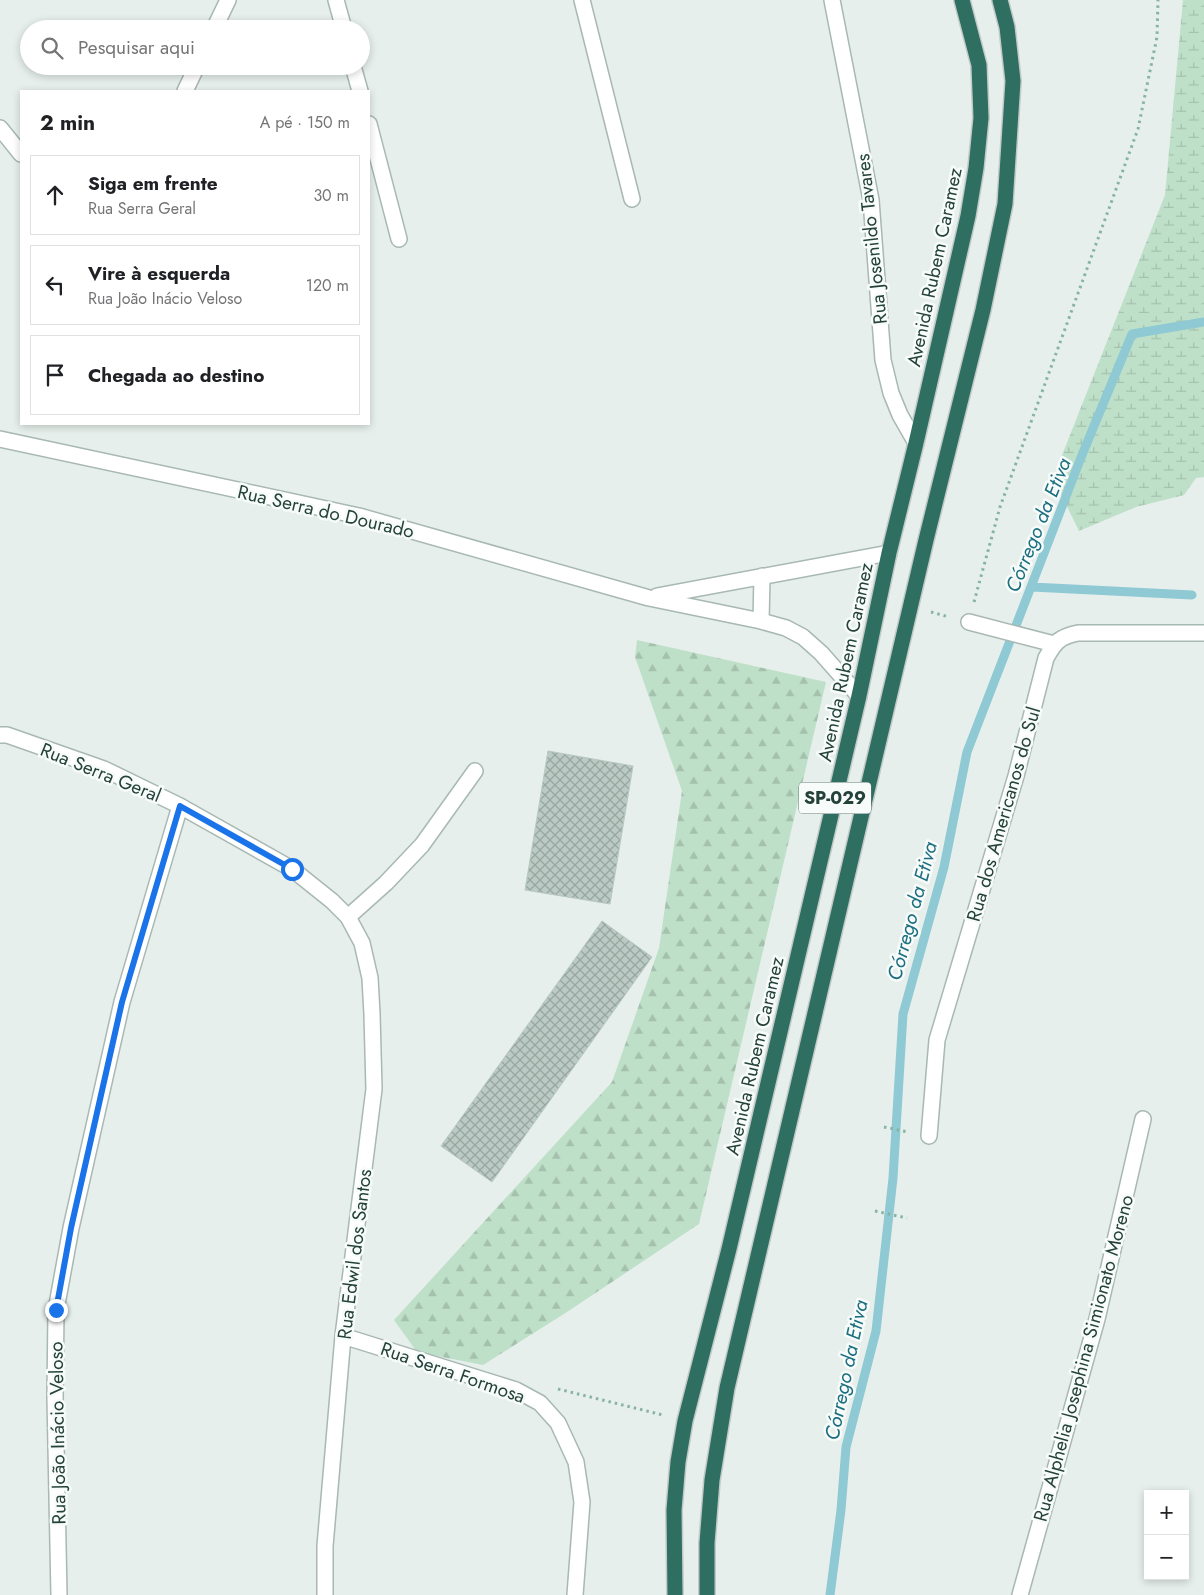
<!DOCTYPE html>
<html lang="pt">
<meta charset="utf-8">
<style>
body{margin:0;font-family:Jost,sans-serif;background:#f6f6f6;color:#202124}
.controls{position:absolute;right:15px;bottom:15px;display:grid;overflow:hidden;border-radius:0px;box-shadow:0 2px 8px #0003}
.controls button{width:45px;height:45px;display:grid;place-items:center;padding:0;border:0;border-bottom:1px solid #e0e0e0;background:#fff;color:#202124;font:25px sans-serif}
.stop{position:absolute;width:15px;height:15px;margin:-11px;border:4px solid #1a73e8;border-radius:50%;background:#fff}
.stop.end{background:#1a73e8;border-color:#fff;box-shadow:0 1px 5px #0008}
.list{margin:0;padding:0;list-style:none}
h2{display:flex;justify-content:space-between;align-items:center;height:65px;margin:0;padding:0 20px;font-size:21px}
h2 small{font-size:16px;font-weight:400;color:#757577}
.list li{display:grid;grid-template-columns:32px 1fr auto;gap:15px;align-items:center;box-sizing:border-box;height:80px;margin:0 10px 10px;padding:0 10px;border:1px solid #e0e0e0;border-radius:0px}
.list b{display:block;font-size:19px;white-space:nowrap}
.list p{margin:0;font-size:16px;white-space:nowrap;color:#757577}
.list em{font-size:16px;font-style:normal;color:#757577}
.icon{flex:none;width:28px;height:28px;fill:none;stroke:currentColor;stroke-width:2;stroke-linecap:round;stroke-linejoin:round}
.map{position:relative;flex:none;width:1204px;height:1595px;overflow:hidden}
.search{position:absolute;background:#fff;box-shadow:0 2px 8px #0003;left:20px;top:20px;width:350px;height:55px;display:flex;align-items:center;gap:12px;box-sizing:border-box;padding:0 18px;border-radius:28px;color:#757577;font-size:19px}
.panel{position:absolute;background:#fff;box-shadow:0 2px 8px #0003;left:20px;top:90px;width:350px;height:335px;border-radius:0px}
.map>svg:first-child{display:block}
</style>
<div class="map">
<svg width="1204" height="1595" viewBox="0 0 1204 1595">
<defs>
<pattern id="forest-firs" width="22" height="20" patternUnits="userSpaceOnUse" patternTransform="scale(1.25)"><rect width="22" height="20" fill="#bfe0c8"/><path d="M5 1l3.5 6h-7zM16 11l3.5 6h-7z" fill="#a4c1ad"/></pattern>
<pattern id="wetland-marsh" width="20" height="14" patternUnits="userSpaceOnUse" patternTransform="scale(1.25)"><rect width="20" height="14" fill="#bfe0c8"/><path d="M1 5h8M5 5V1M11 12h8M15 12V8" fill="none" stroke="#a4c1ad"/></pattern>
<pattern id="building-cross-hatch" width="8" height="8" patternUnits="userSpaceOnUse" patternTransform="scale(1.25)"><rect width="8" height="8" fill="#bbcac4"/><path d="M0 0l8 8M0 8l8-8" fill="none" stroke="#98a6a0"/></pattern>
</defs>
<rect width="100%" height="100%" fill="#e6efeb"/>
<path fill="url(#forest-firs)" d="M637,640L826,682L699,1224L567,1312L483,1365L417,1352L394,1320L612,1082L659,948L682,791L635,657Z"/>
<path fill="url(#wetland-marsh)" d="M1183,0H1204V477L1196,478L1184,495L1136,507L1079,531L1053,478L1165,195Z"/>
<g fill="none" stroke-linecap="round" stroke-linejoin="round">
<path stroke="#8ec9d4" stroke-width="9" d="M1032,587L1192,595
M830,1595L841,1510L846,1447L876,1331L893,1178L903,1014L944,867L967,752L1082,455L1132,334L1204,322"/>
</g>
<path fill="url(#building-cross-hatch)" stroke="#b8c9c2" d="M548,751L633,766L610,904L525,890Z
M602,921L652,957L492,1182L441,1146Z"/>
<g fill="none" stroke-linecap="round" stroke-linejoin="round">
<g stroke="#a8b8b2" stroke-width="18">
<path id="minor" d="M336,0L344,29
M582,0L632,199
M832,0L871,200L883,360L891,393L900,415L916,443
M214,29L228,0
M353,66L360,91
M185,91L197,66
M369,124L399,239
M0,128L21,154
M0,439L359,516L649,598L761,621L786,628L803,637L821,653L859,696
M657,596L889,553
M761,621L762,576
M969,622L1054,644
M0,735H7L104,769L180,806L292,869L332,901L348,917L362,943L370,978L372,1014L374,1089L343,1336L325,1546V1595
M348,917L386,883L422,845L475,771
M929,1136L937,1040L1016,776L1046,658C1055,642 1059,637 1078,633H1204
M343,1336L516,1390L540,1403L558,1423L576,1462L582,1502L575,1595
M59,1595L55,1397L56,1310L71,1228L122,1002L180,806
M1020,1595L1097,1319L1143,1119"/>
</g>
<g stroke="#c2cac8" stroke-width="18">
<path id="highway" d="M675,1595L674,1510L678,1462L685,1421L729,1249L859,696L889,553L916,443L968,216L976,168L981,118L979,65L962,0
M707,1595V1543L712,1480L727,1388L926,540L983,310L1005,204L1013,81L1007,27L1000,0"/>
</g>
<path stroke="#86b3a5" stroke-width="3" stroke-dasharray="2.5 4" stroke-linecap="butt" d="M974,602L1000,507L1138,129L1157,37L1158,0
M931,612L949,617
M884,1127L908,1132
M875,1211L907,1218
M558,1389L663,1415"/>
<use href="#minor" stroke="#fff" stroke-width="15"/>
<use href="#highway" stroke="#2f6f62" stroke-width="15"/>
</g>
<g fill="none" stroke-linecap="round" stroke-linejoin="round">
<path stroke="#1a73e8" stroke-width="6" d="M56,1310L71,1228L122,1002L180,806L292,869"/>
</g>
<g text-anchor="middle" stroke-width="5" stroke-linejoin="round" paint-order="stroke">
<rect fill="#f7fbf9" stroke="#637a73" stroke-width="1" x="799" y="782.5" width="72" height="31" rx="4"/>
<g font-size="18" font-weight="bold" fill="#24423a">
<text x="835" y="804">SP-029</text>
</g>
<g font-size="19" fill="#24423a" stroke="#f7fbf9">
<text transform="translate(871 239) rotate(-96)" y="7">Rua Josenildo Tavares</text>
<text transform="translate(934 267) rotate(-78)" y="7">Avenida Rubem Caramez</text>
<text transform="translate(326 511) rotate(13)" y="7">Rua Serra do Dourado</text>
<text transform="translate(845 662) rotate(-78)" y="7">Avenida Rubem Caramez</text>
<text transform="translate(101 772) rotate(22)" y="7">Rua Serra Geral</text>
<text transform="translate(1003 814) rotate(-74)" y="7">Rua dos Americanos do Sul</text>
<text transform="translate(754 1056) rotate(-77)" y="7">Avenida Rubem Caramez</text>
<text transform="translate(354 1254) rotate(-83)" y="7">Rua Edwil dos Santos</text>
<text transform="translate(1083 1358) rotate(-75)" y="7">Rua Alphelia Josephina Simionato Moreno</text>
<text transform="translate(453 1372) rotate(19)" y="7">Rua Serra Formosa</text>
<text transform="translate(57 1433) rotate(-91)" y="7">Rua João Inácio Veloso</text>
</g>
<g font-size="20" font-style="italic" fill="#1c6f80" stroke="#f7fbf9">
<text transform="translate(1038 525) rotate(-68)" y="7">Córrego da Etiva</text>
<text transform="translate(912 911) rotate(-75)" y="7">Córrego da Etiva</text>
<text transform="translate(846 1370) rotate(-78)" y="7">Córrego da Etiva</text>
</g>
</g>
</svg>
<div class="controls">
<button>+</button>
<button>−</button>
</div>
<div class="stop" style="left:292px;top:869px"></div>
<div class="stop end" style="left:56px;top:1310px"></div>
<div class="search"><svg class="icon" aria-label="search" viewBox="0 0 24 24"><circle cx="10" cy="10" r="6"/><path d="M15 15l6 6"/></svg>Pesquisar aqui</div>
<section class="panel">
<h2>2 min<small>A pé · 150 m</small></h2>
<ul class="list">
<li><svg class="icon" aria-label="ahead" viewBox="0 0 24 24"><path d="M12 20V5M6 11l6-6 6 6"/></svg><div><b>Siga em frente</b><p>Rua Serra Geral</p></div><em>30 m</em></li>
<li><svg class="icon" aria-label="left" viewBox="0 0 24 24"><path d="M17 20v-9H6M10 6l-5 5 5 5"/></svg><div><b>Vire à esquerda</b><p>Rua João Inácio Veloso</p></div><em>120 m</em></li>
<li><svg class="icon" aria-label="arrive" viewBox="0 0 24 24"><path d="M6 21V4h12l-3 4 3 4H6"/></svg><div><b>Chegada ao destino</b></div></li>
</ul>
</section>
</div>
